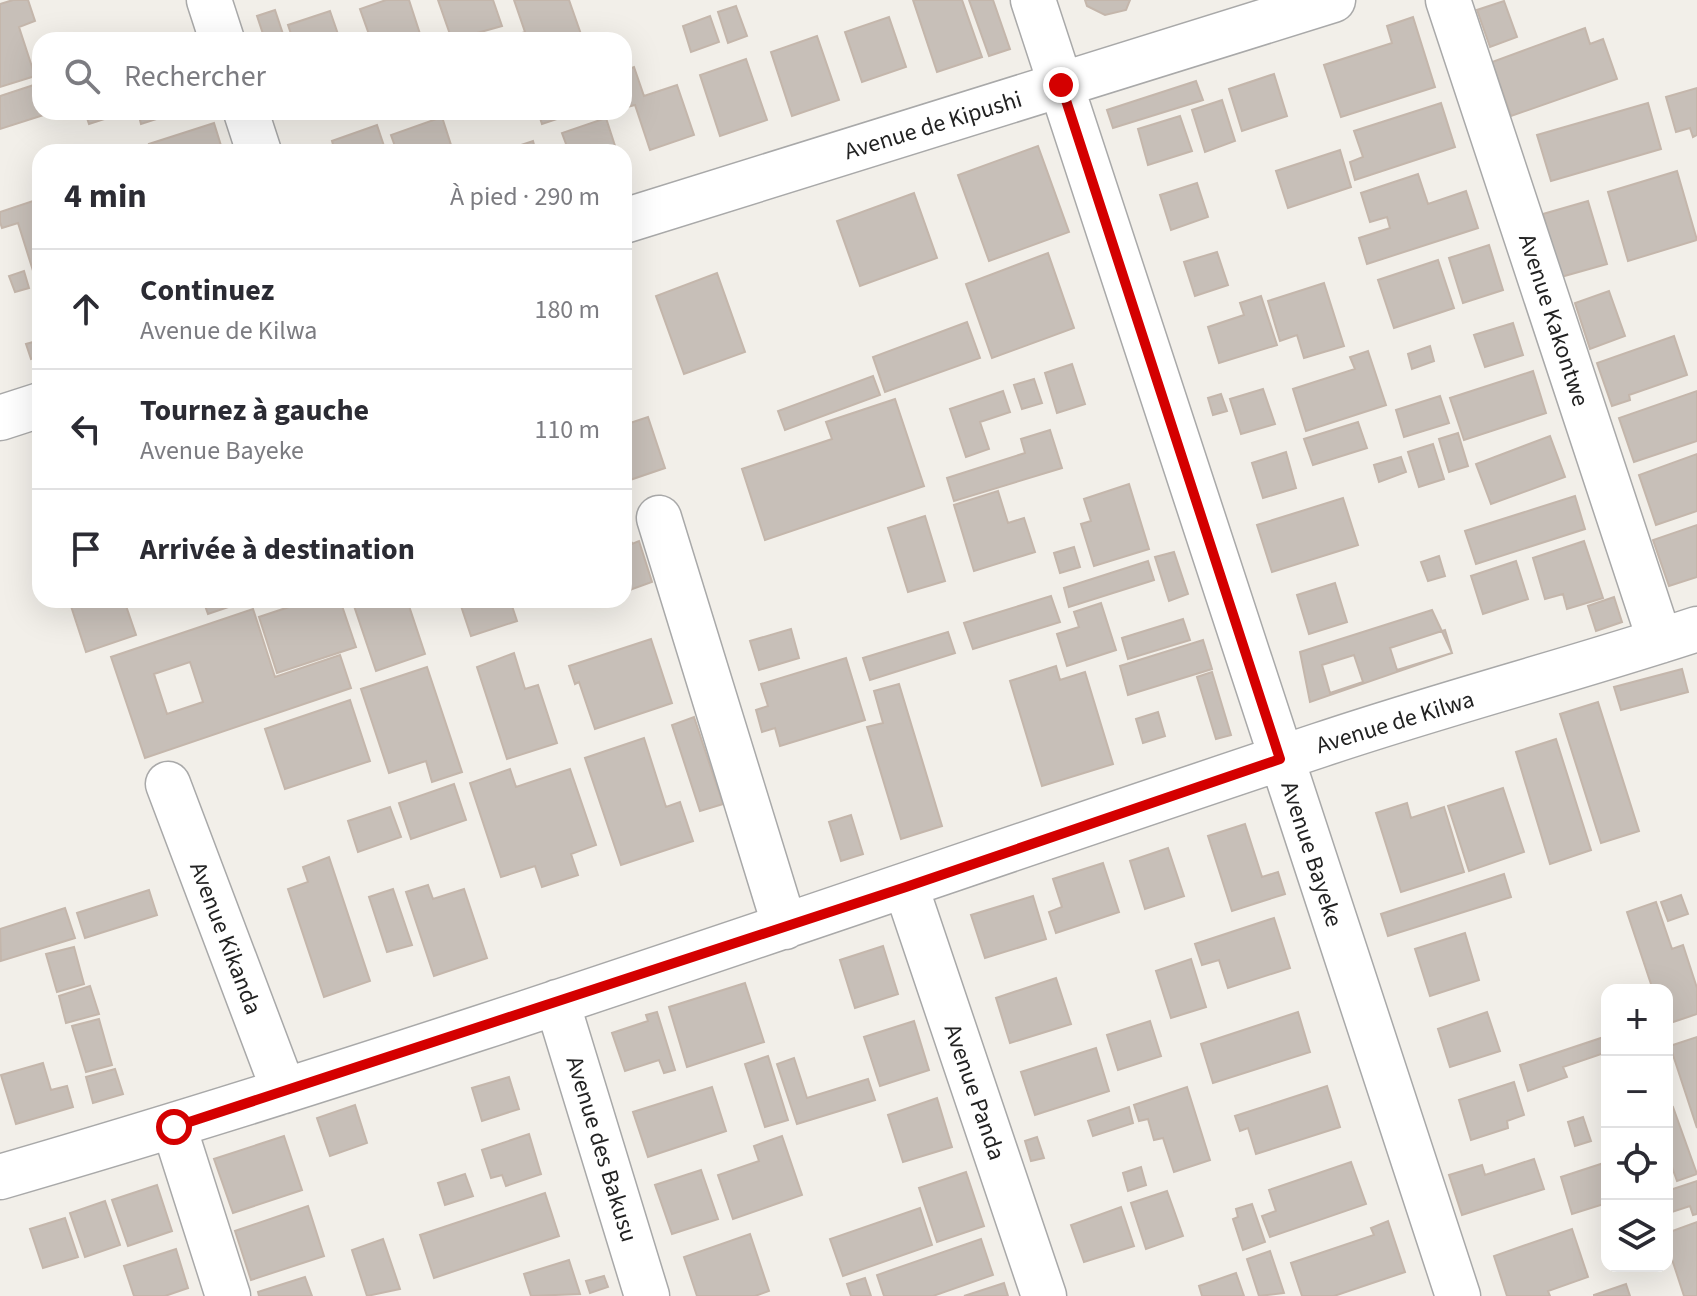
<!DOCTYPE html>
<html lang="fr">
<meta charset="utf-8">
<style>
body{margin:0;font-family:"Source Sans 3",sans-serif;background:#f2f2f3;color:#2b2b33}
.controls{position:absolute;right:24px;bottom:24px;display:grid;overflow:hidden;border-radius:16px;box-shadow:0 8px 32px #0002}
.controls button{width:72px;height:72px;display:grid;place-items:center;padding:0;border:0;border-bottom:2px solid #e1e1e2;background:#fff;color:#2b2b33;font:40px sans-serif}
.stop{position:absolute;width:24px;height:24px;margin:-18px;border:6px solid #d40000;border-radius:50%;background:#fff}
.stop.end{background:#d40000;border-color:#fff;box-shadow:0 2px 8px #0008}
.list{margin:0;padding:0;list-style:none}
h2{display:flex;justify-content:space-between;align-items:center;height:104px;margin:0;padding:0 32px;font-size:34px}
h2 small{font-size:26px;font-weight:400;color:#7c7c81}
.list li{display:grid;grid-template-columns:52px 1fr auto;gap:24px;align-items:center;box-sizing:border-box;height:120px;padding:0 32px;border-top:2px solid #e1e1e2}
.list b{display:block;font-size:30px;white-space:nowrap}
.list p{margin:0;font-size:26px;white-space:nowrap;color:#7c7c81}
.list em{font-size:26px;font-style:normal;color:#7c7c81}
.icon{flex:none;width:44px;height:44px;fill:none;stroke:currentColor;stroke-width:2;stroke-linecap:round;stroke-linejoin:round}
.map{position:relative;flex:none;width:1697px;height:1296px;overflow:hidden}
.search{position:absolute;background:#fff;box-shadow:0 8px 32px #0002;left:32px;top:32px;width:600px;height:88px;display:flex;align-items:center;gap:20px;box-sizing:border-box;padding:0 28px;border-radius:24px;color:#7c7c81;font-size:30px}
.panel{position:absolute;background:#fff;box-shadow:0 8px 32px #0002;left:32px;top:144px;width:600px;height:464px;border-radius:24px}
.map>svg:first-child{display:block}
</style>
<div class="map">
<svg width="1697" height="1296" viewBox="0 0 1697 1296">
<rect width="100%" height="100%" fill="#f2efe9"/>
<path fill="#c7bfb8" stroke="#c4b6ab" stroke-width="2" fill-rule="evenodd" d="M13,0H28L35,21L19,27L35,76L0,87V4Z
M386,0H409L422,40H371L360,9Z
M438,0H493L502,26L452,40Z
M514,0H569L583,40H515L514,36L525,32Z
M913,0H962L982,57L937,72Z
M969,0H993L1010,49L989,56Z
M1085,0H1130L1126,10L1105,15L1087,6Z
M1504,1L1517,37L1490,47L1477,10Z
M736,6L747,36L728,43L718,12Z
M275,10L285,40H265L257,16Z
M330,11L340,40H293L288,25Z
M710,16L719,42L691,52L683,26Z
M889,17L906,67L862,82L845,32Z
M1413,17L1435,87L1341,117L1324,65L1392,43L1387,26Z
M1585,28L1590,44L1603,39L1617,79L1511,116L1492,62Z
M817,36L839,100L792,116L771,52Z
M746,59L767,120L720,136L700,75Z
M634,67L644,96L677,85L694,135L650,150L635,105L627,107L624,98V71Z
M1274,74L1287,116L1242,131L1229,89Z
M1196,81L1203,100L1113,128L1107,110Z
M40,83V112H53L0,129V96Z
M1697,88V135L1693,137L1690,128L1676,132L1666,97Z
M1222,100L1235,141L1205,152L1192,110Z
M1441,103L1455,147L1355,180L1350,162L1363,157L1354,131Z
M1648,103L1661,149L1551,181L1537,135Z
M85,112H126L89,124Z
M138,112H178L141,124Z
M538,112H571L572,114L542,124Z
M1180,116L1192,151L1148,165L1138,129Z
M442,117L451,145L432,152H397L391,135Z
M606,118L617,152H569L562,133Z
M214,123L223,152H152L149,144Z
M377,125L386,152H335L332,141Z
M533,141L536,152H500Z
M1038,146L1069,232L989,261L958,175Z
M1340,150L1351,187L1288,208L1276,171Z
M1677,171L1697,240L1628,261L1608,192Z
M1418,174L1428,204L1466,191L1478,228L1367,264L1359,238L1390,228L1387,217L1370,222L1361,193Z
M1197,183L1208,217L1171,230L1160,195Z
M914,193L937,258L860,286L837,221Z
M36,200L40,211V293L18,223L2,228L0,222V212Z
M1588,201L1607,264L1561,277L1543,214Z
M1489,245L1503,290L1463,303L1449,258Z
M1217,252L1228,285L1195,296L1184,262Z
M1048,253L1074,328L992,358L966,284Z
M1438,260L1454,308L1394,328L1378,280Z
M24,271L29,288L15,292L9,276Z
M717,273L745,352L684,374L656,296Z
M1324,283L1344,346L1304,358L1297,335L1280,341L1268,301Z
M1609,291L1625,336L1590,349L1575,303Z
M1261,296L1277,345L1219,363L1208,327L1244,315L1240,303Z
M967,322L980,358L885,392L873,357Z
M1513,323L1523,355L1485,367L1474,335Z
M1674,336L1687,375L1629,395L1630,400L1612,406L1597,363Z
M40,340V356L31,359L26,344Z
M1430,346L1434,361L1412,369L1408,354Z
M1368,351L1386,405L1306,431L1293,389L1355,369L1350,357Z
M1072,364L1085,404L1057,413L1045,373Z
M1533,371L1546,413L1464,440L1450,398Z
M873,376L880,395L785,430L778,411Z
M1034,379L1042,403L1022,409L1014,385Z
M1263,389L1275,424L1241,434L1230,399Z
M1003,391L1010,412L980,422L989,449L966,457L950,409Z
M1697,391V441L1634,462L1619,418Z
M1221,394L1227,411L1213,415L1208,398Z
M1440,396L1449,423L1404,437L1396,410Z
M895,399L924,486L765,540L742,469L832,439L826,422Z
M648,417L665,468L624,482V425Z
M1358,422L1367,448L1313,465L1304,439Z
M1050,430L1062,468L954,501L947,478L1025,453L1021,439Z
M1458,433L1468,466L1449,472L1439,439Z
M1550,436L1565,477L1491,504L1476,464Z
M1433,444L1444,479L1419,487L1408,452Z
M1286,452L1296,488L1263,498L1252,463Z
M1697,454V511L1656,525L1639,475Z
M1401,457L1406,472L1379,482L1374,465Z
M1129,484L1149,549L1094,566L1081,524L1091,521L1084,499Z
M998,491L1008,523L1024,518L1035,552L974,571L954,505Z
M1575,496L1585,529L1476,564L1465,531Z
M1343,498L1358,545L1272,572L1257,525Z
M925,516L945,581L908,592L888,528Z
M624,520L632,544L639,541L652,582L624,592Z
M1697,525V577L1669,586L1653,540Z
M1584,541L1603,598L1567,609L1563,594L1545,599L1533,558Z
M1074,547L1080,567L1060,573L1054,553Z
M1174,552L1188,594L1169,601L1155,557Z
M1439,556L1445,576L1428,581L1421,562Z
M1148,561L1154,580L1069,607L1064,588Z
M1516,561L1528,599L1483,614L1471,576Z
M1335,583L1347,622L1309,634L1297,595Z
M1051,596L1060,622L973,649L964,623Z
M1614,597L1622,622L1596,631L1588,606Z
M69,600H124L136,635L86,652Z
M203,600H249L208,614Z
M310,600H340L356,647L277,673L259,617Z
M352,600H407L425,654L376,671Z
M459,600H510L517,621L471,636Z
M1101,603L1116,650L1067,666L1057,634L1079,627L1074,612Z
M253,609L275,677L340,655L351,688L145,758L111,657ZM190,662L203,702L167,714L154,674Z
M1432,610L1452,653L1310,702L1300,652Z
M1183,619L1190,640L1128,659L1122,638Z
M791,629L799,658L759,670L750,641Z
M1445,630L1452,653L1397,670L1390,648Z
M948,632L955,653L870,680L863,658Z
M651,639L672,703L595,729L579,682L575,684L569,666Z
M1203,640L1212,669L1128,695L1120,666Z
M514,653L525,689L538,685L557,743L507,759L477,667Z
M1354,655L1363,682L1330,693L1322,665Z
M846,658L865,720L780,746L775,728L762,732L756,710L768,706L761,684Z
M1056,666L1060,680L1085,672L1113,764L1042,786L1010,681Z
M427,667L462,772L432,782L426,761L389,773L361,689Z
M1682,669L1688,692L1621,710L1614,687Z
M1212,672L1231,735L1216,739L1197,677Z
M899,684L942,826L901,839L867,727L883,723L874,691Z
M350,700L370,761L285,789L265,729Z
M1598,702L1639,831L1601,843L1560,714Z
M1158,712L1165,736L1143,743L1136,719Z
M694,717L723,804L700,811L672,725Z
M644,738L666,807L680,802L693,841L621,865L585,758Z
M1556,739L1591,850L1550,864L1516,752Z
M510,769L516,787L570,769L596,845L571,854L578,875L542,887L535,866L501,877L470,783Z
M454,784L466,820L411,839L399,803Z
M1503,788L1524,852L1469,871L1448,806Z
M1407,803L1411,818L1444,807L1464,872L1401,892L1376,813Z
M390,807L401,837L358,852L348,821Z
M851,815L863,854L841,861L829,822Z
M1245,824L1262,877L1278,872L1285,894L1232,911L1208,836Z
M1168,848L1184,896L1145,909L1130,861Z
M329,857L370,981L324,997L288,889L308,882L303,867Z
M1103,863L1119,912L1056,933L1049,912L1062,907L1053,879Z
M1504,874L1511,897L1388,936L1381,914Z
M428,885L433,899L464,889L487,958L434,976L406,892Z
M393,889L412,945L387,952L369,897Z
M149,890L157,915L85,938L77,913Z
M1681,895L1688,914L1668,921L1661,902Z
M1033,896L1046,939L985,958L971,915Z
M1656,902L1672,949L1683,945L1697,988V1014L1667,1024V990H1653L1627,912Z
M65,908L75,938L1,961L0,929Z
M1274,918L1290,968L1228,988L1219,960L1202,965L1195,944Z
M1465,933L1479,980L1430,996L1415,949Z
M883,946L898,994L855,1008L840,960Z
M74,947L84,984L57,992L46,954Z
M1191,959L1206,1007L1171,1018L1156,971Z
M1056,978L1071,1024L1010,1043L996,998Z
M745,983L764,1042L687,1067L669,1007Z
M90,986L99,1014L66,1023L59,996Z
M657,1012L675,1070L664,1073L659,1060L625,1071L612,1033L648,1021L646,1015Z
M1298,1012L1310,1052L1213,1083L1201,1044Z
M1487,1012L1500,1051L1450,1067L1438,1029Z
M99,1019L112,1065L86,1072L72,1026Z
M914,1021L929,1070L880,1086L864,1037Z
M1150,1021L1161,1056L1118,1070L1107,1035Z
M1607,1036V1052L1563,1067L1567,1077L1528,1091L1520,1065Z
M1697,1037V1128L1670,1046Z
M1096,1048L1109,1091L1035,1115L1021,1072Z
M768,1056L788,1120L765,1127L745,1064Z
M794,1058L807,1098L868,1079L875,1100L797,1124L777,1064Z
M43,1063L51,1090L67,1086L73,1107L16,1124L1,1075Z
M115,1069L123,1094L93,1103L86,1077Z
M509,1077L519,1109L482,1121L472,1088Z
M1514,1082L1524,1115L1507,1121L1508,1128L1471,1140L1459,1100Z
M1327,1086L1340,1127L1256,1154L1248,1128L1240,1131L1235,1116Z
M712,1087L726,1131L648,1157L633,1112Z
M1187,1087L1210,1160L1174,1172L1163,1138L1154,1140L1148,1119L1139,1121L1134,1105Z
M937,1098L952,1147L903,1162L888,1115Z
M355,1105L367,1143L330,1156L317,1118Z
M1129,1107L1133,1123L1093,1136L1088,1121Z
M1673,1107L1697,1174L1677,1181L1667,1153V1109Z
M1583,1117L1591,1141L1575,1146L1568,1122Z
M529,1134L541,1174L506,1186L502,1175L491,1178L482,1150Z
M284,1136L302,1190L233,1213L214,1159Z
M782,1136L802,1195L733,1219L718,1175L759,1161L754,1146Z
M1037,1137L1044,1158L1031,1161L1025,1141Z
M1534,1159L1544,1189L1462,1215L1449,1175L1482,1165L1485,1175Z
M1351,1162L1366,1204L1270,1237L1262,1216L1276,1211L1269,1190Z
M1607,1162V1203L1572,1214L1561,1177Z
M1141,1167L1146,1185L1128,1191L1123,1173Z
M701,1170L718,1219L672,1234L655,1185Z
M966,1172L984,1226L937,1242L919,1188Z
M465,1174L473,1196L445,1205L438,1183Z
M1697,1181V1214L1693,1215L1690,1206L1669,1213L1667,1191Z
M157,1185L172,1231L128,1246L112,1200Z
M1167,1191L1183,1236L1146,1249L1131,1203Z
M545,1193L559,1236L434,1278L420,1235Z
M105,1201L120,1245L85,1257L70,1213Z
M1252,1204L1265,1242L1243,1250L1233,1219L1238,1217L1236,1209Z
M308,1206L324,1256L251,1280L235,1231Z
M1121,1207L1134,1246L1084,1262L1071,1225Z
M920,1208L932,1245L843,1276L830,1239Z
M65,1218L78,1257L43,1268L30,1229Z
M1388,1221L1405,1272L1334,1296H1302L1291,1263L1374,1235L1371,1228Z
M1697,1222V1296H1684L1667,1244V1233Z
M1572,1229L1588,1277L1548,1291L1550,1296H1507L1494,1256Z
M750,1234L769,1291L755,1296H697L684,1257Z
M383,1239L400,1289L367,1296L352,1250Z
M981,1239L993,1275L933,1296H884L877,1275Z
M176,1249L188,1288L165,1296H134L124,1266Z
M1270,1251L1284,1293L1259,1296L1247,1259Z
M569,1260L580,1294L531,1296L524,1274Z
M1236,1273L1244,1296H1202L1199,1286Z
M604,1276L608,1287L590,1293L586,1281Z
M305,1277L312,1296H259L258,1292Z
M865,1278L871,1296H851L847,1284Z
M1004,1283L1008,1296H964Z
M1626,1284L1630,1296H1594V1295Z"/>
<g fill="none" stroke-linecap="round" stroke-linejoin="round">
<g stroke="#a9a9a9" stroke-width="47">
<path id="street" d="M209,0L222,40
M1033,0L1458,1296
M1448,0L1660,641
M246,112L259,152
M624,221L1333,0
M0,418L40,405
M659,518L785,927
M168,784L284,1091
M906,887L1044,1296
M557,1002L647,1296
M174,1127L228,1296
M0,1177C445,1048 881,891 1320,745C1445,703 1572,670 1697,629"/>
</g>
<use href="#street" stroke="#fff" stroke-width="44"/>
</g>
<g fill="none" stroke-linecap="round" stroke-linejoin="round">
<path stroke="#d40000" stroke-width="10" d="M174,1127L906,887L1280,759L1061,85"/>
</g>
<g text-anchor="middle" stroke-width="6" stroke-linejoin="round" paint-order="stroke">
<g font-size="24" fill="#222" stroke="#fff">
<text transform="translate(933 125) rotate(-17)" y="8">Avenue de Kipushi</text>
<text transform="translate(1554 320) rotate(72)" y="8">Avenue Kakontwe</text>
<text transform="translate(1395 722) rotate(-17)" y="8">Avenue de Kilwa</text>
<text transform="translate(1312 854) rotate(72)" y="8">Avenue Bayeke</text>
<text transform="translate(226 938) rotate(69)" y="8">Avenue Kikanda</text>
<text transform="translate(975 1092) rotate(71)" y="8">Avenue Panda</text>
<text transform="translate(602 1149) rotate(73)" y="8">Avenue des Bakusu</text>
</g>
</g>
</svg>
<div class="controls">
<button>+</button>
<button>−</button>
<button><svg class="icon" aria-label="locate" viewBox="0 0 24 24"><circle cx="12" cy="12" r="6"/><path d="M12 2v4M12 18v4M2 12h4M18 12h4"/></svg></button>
<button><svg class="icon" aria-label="layers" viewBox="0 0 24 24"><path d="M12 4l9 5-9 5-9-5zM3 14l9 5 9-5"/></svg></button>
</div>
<div class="stop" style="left:174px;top:1127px"></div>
<div class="stop end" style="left:1061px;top:85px"></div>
<div class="search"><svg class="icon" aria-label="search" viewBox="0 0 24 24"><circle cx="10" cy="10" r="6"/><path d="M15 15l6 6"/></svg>Rechercher</div>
<section class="panel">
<h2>4 min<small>À pied · 290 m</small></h2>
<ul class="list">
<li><svg class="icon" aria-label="ahead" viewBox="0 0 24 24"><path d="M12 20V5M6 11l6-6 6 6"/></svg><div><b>Continuez</b><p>Avenue de Kilwa</p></div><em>180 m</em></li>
<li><svg class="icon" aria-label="left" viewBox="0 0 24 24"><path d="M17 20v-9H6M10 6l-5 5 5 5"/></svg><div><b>Tournez à gauche</b><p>Avenue Bayeke</p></div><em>110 m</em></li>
<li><svg class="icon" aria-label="arrive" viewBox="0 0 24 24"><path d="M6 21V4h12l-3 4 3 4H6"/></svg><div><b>Arrivée à destination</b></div></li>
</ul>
</section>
</div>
